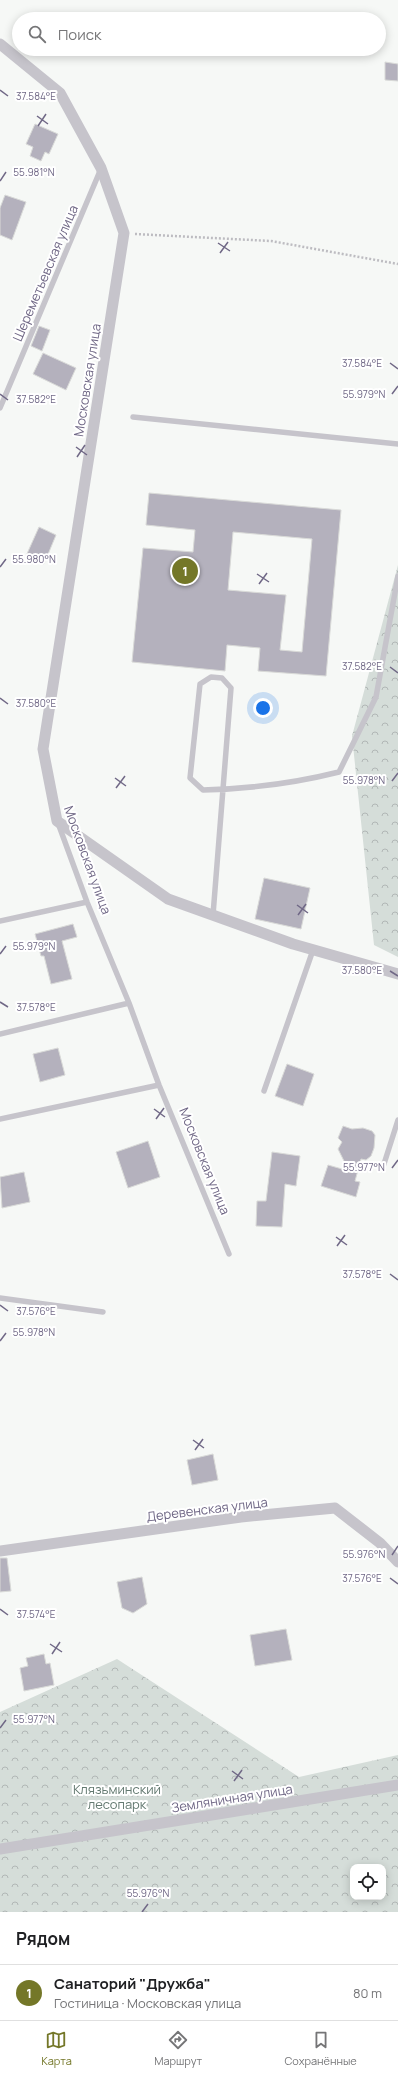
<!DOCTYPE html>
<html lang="ru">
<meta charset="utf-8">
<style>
body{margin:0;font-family:Manrope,sans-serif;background:#f2f2f2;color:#202124}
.controls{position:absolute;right:12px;bottom:12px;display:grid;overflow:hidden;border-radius:8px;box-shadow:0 2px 10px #0003}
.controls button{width:36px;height:36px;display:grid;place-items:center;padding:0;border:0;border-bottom:1px solid #e0e0e0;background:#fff;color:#202124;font:20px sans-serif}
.you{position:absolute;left:263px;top:708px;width:14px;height:14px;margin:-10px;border:3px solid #fff;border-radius:50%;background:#1a73e8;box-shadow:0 0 0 6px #1a73e833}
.badge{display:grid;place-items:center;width:26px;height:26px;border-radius:50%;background:#747728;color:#fff;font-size:13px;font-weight:700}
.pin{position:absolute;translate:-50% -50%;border:2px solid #fff;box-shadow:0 1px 4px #0006}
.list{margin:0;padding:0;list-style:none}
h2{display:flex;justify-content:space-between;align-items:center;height:52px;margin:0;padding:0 16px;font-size:17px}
h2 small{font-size:13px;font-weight:400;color:#757577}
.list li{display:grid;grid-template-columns:26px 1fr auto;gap:12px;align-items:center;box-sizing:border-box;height:56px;padding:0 16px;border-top:1px solid #e0e0e0}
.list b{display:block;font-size:15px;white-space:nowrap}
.list p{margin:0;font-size:13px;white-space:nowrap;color:#757577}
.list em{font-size:13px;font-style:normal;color:#757577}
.icon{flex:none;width:22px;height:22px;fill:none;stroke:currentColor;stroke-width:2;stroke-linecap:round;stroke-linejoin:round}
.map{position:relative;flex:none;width:398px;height:1912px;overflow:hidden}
.search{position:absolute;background:#fff;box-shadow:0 2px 10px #0003;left:12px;right:12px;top:12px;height:44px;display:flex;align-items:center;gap:10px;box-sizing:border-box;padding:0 14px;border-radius:22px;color:#757577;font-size:15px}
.sheet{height:108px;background:#fff}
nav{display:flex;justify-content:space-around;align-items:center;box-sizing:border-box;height:56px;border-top:1px solid #e0e0e0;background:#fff;font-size:11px;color:#757577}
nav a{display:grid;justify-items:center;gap:2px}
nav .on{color:#747728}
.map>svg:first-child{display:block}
</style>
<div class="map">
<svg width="398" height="1912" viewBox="0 0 398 1912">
<defs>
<pattern id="forest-crowns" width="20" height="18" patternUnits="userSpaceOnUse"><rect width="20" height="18" fill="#d5ddd9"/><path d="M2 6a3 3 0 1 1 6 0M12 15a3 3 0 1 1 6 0" fill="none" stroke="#b1b7b6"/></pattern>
</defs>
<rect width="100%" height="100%" fill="#f6f8f6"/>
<path fill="url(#forest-crowns)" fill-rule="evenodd" d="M398,565V957L374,945L352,736Z
M117,1659L299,1777L398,1755V1912H0V1712ZM353,1867H383V1897H353Z"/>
<path fill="#b4b1bd" stroke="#d9dad8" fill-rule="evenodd" d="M385,62L398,64V81L385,80Z
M35,124L58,134L49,154L45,152L41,161L30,156L33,147L26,144Z
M5,195L26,202L12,240L0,235V208Z
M39,326L50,330L42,351L31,346Z
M43,353L76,368L66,390L33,374Z
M149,493L341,510L326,676L258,671L260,648L227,645L225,671L132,662L143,548L193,552L195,530L146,525ZM233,532L312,539L302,652L280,650L286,595L228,590Z
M39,527L56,535L44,564L26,556Z
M264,878L310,888L301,929L255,919Z
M73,924L77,937L62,941L72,979L51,984L44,956H41L35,934Z
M58,1048L65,1075L40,1082L33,1054Z
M287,1064L314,1074L303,1106L275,1096Z
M343,1126L352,1129L363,1128L372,1131L375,1135L374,1148L371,1156L366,1160L361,1159L355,1181L360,1182L356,1197L321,1186L328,1165L349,1171L338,1149L342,1142L338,1138Z
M148,1141L160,1177L128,1188L116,1152Z
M272,1152L300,1156L296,1186L285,1184L282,1227L256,1226L257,1201H266Z
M24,1172L30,1202L2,1208L0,1177Z
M213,1454L218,1480L192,1485L187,1460Z
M0,1558H7L11,1591L0,1592Z
M142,1577L147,1604L133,1613L122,1608L117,1582Z
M286,1629L292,1660L255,1666L250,1635Z
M44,1654L46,1664L50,1663L54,1685L24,1691L20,1668L28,1666L26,1658Z"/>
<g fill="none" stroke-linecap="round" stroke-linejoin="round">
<path stroke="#bdbcc1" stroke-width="2.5" stroke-dasharray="2 2" stroke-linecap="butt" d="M135,234L271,241L398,264"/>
<path stroke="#c6c4cb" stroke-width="5.5" d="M0,408L100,171
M133,417L398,444
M58,823L87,902L129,1003L159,1085L229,1254
M213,915L231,688L222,678L211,677L200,684L190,778L203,790C248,789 295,783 339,772L376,697L398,576
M0,921L87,902
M0,1034L129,1003
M264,1091L313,950
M0,1119L159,1085
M383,1167L398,1120
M0,1298L103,1312"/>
<path stroke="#c6c4cb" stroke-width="11" d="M0,44L60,93L101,168L124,233L43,749L57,821L168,899L293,944L398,974
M0,1551L241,1517L335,1508L380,1543L398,1562
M0,1849L398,1785"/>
</g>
<path fill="none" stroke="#706886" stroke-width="1.5" d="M0,90L8,96M37,116L48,124M38,126L46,114M0,181L6,172M218,243L230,251M220,253L228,242M390,363L398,369M0,394L8,400M392,394L398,386M76,447L87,455M77,457L85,445M0,567L6,559M257,574L269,582M259,584L267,573M390,667L398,673M0,698L8,704M115,778L126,786M392,781L398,773M116,788L125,776M297,905L308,913M298,915L306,904M0,954L6,946M390,971L398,976M0,1002L8,1007M154,1109L165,1117M156,1119L164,1108M392,1168L398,1160M336,1237L347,1245M337,1246L345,1235M390,1274L398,1280M0,1305L8,1311M0,1341L6,1333M193,1440L204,1448M195,1450L203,1439M392,1555L398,1546M390,1578L398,1584M0,1609L8,1615M50,1644L62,1652M52,1654L60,1642M0,1728L6,1720M232,1771L243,1779M234,1781L242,1770M142,1912L148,1904"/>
<g text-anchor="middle" stroke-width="4" stroke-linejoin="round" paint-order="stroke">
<g font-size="13" fill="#706886" stroke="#fff">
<text transform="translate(45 273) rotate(-67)" y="5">Шереметьевская улица</text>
<text transform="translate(87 380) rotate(-81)" y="5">Московская улица</text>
<text transform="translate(88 860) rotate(70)" y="5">Московская улица</text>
<text transform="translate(205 1161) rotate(68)" y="5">Московская улица</text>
<text transform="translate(207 1509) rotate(-7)" y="5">Деревенская улица</text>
<text transform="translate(232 1798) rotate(-9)" y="5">Земляничная улица</text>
</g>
<g font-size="13" fill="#637970" stroke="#fff">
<text x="117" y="1794">Клязьминский<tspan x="117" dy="15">лесопарк</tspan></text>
</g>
</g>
<g font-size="10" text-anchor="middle" fill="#706886" stroke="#fff" stroke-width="4" stroke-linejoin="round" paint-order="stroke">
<text x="36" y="100">37.584°E</text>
<text x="34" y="176">55.981°N</text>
<text x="362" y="367">37.584°E</text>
<text x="364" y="398">55.979°N</text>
<text x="36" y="403">37.582°E</text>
<text x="34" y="563">55.980°N</text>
<text x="362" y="670">37.582°E</text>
<text x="36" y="707">37.580°E</text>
<text x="364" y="784">55.978°N</text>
<text x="34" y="950">55.979°N</text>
<text x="362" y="974">37.580°E</text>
<text x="36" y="1011">37.578°E</text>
<text x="364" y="1171">55.977°N</text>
<text x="362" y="1278">37.578°E</text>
<text x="36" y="1315">37.576°E</text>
<text x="34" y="1336">55.978°N</text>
<text x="364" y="1558">55.976°N</text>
<text x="362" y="1582">37.576°E</text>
<text x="36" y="1618">37.574°E</text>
<text x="34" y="1723">55.977°N</text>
<text x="148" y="1897">55.976°N</text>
</g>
</svg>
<div class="controls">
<button><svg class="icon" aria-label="locate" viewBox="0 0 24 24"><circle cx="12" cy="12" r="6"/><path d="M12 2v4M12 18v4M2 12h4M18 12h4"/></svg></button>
</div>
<div class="you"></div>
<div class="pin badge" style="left:185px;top:571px">1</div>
<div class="search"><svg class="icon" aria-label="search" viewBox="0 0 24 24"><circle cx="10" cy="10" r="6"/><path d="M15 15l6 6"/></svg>Поиск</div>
</div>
<section class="sheet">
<h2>Рядом<small></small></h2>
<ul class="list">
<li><span class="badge">1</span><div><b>Санаторий &quot;Дружба&quot;</b><p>Гостиница · Московская улица</p></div><em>80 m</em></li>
</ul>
</section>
<nav>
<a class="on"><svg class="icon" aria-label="map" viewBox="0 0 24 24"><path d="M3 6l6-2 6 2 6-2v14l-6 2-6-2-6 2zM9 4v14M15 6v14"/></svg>Карта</a>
<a><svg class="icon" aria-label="directions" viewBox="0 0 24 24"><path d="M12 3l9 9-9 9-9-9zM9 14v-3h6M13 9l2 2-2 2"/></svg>Маршрут</a>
<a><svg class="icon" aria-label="saved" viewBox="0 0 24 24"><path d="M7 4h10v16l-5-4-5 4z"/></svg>Сохранённые</a>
</nav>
